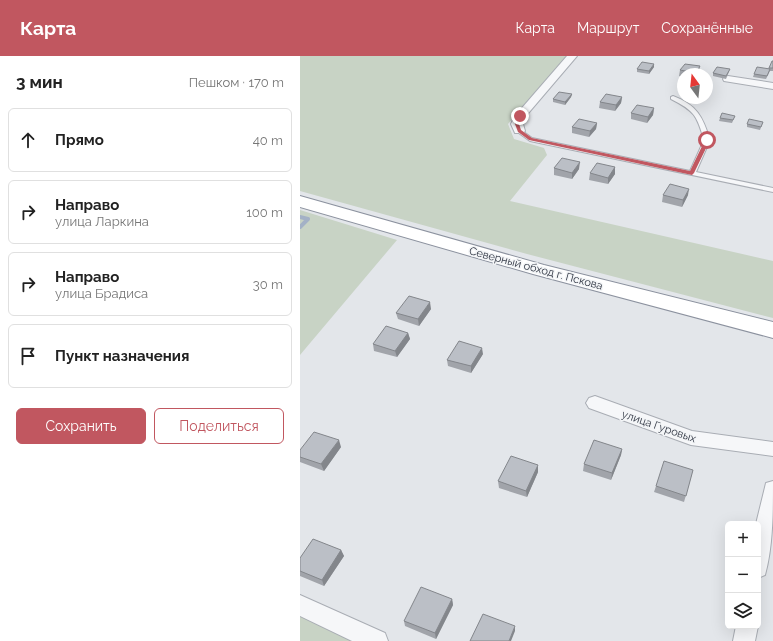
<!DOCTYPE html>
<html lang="ru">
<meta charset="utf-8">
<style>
body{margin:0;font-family:Raleway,sans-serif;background:#f6f6f6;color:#222}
.controls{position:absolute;right:12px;bottom:12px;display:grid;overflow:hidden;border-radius:6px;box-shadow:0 4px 16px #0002}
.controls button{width:36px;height:36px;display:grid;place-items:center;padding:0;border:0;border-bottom:1px solid #e0e0e0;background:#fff;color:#222;font:20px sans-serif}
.compass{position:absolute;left:377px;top:12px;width:36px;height:36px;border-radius:50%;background:#fff;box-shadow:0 4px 16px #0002;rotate:345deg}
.stop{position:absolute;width:12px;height:12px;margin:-9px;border:3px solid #c15760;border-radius:50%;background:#fff}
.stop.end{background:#c15760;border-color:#fff;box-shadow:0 1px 4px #0008}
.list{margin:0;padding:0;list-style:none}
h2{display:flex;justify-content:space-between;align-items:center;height:52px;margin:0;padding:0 16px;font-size:17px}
h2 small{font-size:13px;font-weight:400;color:#767676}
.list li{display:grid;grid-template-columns:26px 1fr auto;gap:12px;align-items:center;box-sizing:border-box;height:64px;margin:0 8px 8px;padding:0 8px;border:1px solid #e0e0e0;border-radius:6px}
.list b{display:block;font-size:15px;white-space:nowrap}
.list p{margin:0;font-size:13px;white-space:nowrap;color:#767676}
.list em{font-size:13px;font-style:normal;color:#767676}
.actions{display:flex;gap:8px;padding:12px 16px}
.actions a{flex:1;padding:9px 0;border:1px solid #c15760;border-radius:6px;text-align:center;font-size:14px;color:#c15760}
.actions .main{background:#c15760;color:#fff}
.icon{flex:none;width:22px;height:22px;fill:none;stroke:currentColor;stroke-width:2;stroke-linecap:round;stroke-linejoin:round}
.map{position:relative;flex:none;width:473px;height:585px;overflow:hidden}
header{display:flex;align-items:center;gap:24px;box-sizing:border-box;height:56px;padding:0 20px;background:#c15760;color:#fff}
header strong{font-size:19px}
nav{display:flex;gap:22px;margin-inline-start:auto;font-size:14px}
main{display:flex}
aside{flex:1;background:#fff}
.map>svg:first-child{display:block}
</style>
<header>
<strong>Карта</strong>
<nav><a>Карта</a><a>Маршрут</a><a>Сохранённые</a></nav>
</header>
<main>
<aside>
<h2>3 мин<small>Пешком · 170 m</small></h2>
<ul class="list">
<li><svg class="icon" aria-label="ahead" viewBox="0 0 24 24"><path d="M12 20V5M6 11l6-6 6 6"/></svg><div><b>Прямо</b></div><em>40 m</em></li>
<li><svg class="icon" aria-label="right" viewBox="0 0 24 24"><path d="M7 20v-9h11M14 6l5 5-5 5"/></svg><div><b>Направо</b><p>улица Ларкина</p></div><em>100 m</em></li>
<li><svg class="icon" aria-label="right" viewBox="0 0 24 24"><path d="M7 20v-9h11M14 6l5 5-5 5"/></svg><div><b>Направо</b><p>улица Брадиса</p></div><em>30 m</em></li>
<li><svg class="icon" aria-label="arrive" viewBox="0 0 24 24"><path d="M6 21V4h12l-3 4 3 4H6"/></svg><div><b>Пункт назначения</b></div></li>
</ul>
<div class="actions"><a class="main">Сохранить</a><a>Поделиться</a></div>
</aside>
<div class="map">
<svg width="473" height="585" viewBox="0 0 473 585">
<rect width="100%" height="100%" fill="#e3e6ea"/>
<path fill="#c8d3c5" d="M0,0H268L208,68L214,83L244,92L247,99L210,145L473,205V262L227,198L0,135Z
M0,154L97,184L0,299Z
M0,553L61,585H0Z"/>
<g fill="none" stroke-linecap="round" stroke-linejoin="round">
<path stroke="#a3b1c6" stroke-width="4" d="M0,161L8,163L0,171"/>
<g stroke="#a9adb4" stroke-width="2">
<path id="lane" d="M373,40C397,49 403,61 410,84L396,116L473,132V136L230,85L216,75L221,74L232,82L390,115L404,84C397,60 395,55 371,43V41Z"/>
</g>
<g stroke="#a9adb4" stroke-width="2">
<path id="street" d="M267,0H277L225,61L223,68L225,75L223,77H215L211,68L215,60Z
M428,20L473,27V33L424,25L423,23L424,21Z
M295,340L392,375L473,386V400L391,389L289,352L286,347L289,342Z
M473,425C473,455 473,491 465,519L458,522V468H456L466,427Z
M0,539L85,577L88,585H52L0,560Z
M436,570H458L455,585H433Z"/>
</g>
<g stroke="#8c929f" stroke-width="2">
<path id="highway" d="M0,140L244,209L473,266V282L233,218L0,151Z"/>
</g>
<use href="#lane" fill="#f6f7f9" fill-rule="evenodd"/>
<use href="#street" fill="#f6f7f9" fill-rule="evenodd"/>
<use href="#highway" fill="#fff" fill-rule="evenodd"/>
</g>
<path fill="#a1a4aa" d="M473,5V15H470L466,23L453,21L454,18L468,13Z
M354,11L349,18L337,16V13Z
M430,13L429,16L426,23L413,20V17Z
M380,14L399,16L398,18H383V21L379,20Z
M272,38L271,41L265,49L253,46V43Z
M322,41L321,47L315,55L299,52L300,46Z
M354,52L353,59L347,67L331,63V57Z
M435,60L432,67L419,65L420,62Z
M463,66L460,74L447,71V68Z
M297,67L296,73L289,81L272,77V71Z
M315,111V118L308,128L289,124L290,117Z
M254,112L279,113L272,123L254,119Z
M363,139H388L382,151L362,146Z
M131,253L119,270L98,263L96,257Z
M108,277L110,283L97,301L74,295L73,288Z
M183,298L171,317L148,310L147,304Z
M41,391L24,415L0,406V394Z
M322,393L321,399L311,424L283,415L284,408Z
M393,414L384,446L354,436L356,430Z
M238,416L227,441L199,432L198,425Z
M41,494L44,500L24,530L0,520V502Z
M152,543L153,549L136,583L105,570L104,565Z"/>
<path fill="#83868b" d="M354,8V11L349,18V15Z
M400,10L399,16L398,18H396Z
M272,38L271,41L265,49V46Z
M322,41L321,47L315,55L316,49Z
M354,52L353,59L347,67L348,61Z
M297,67L296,73L289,81L290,75Z
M280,106L279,113L272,123V117Z
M315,111V118L308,128V122Z
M389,133L388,139L382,151L383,144Z
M130,246L131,253L119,270L118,263Z
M108,277L110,283L97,301L95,295Z
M182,292L183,298L171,317V310Z
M39,384L41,391L24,415L21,408Z
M322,393L321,399L311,424L312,417Z
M238,409V416L227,441L226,435Z
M41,494L44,500L24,530L22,524Z
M152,543L153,549L136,583L135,577Z
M215,570V575L211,585H209Z"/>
<path fill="#bbbfc6" stroke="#83868b" d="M472,5H473V12H469Z
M342,6L354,8L349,15L337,13Z
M385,8L400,10L396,17L380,14Z
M417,11L430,13L426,20L413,17Z
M457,11L470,13L467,20L454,18Z
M259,36L272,38L265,46L253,43Z
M306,38L322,41L316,49L300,46Z
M337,49L354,52L348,61L331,57Z
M422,57L435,60L433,64L420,62Z
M279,63L297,67L290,75L272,71Z
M449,63L463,66L461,71L447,68Z
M262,102L280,106L272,117L254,112Z
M297,107L315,111L308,122L290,117Z
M370,128L389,133L383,144L363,139Z
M109,240L130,246L118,263L96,257Z
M86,270L108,277L95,295L73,288Z
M159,285L182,292L171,310L147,304Z
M14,376L39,384L21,408L0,401V394Z
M294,384L322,393L312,417L284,408Z
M211,400L238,409L226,435L198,425Z
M364,405L393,414L386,440L356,430Z
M13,483L41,494L22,524L0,515V502Z
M121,531L152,543L135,577L104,565Z
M183,558L215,570L209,585H170Z"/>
<path fill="#c15760" d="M220,59L222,60L219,68L221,74L232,82L390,115L405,84H410L394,117L392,119L229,84L218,76L215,68Z"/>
<g text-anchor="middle" stroke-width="3" stroke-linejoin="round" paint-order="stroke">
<g font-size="11" fill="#2d3340" stroke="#f3f5f7">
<text transform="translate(236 212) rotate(15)" y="4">Северный обход г. Пскова</text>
<text transform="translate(359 370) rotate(19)" y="4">улица Гуровых</text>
</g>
</g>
</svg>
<div class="controls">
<button>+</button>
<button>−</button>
<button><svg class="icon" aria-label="layers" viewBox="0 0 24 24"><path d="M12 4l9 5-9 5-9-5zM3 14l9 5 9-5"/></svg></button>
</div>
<svg class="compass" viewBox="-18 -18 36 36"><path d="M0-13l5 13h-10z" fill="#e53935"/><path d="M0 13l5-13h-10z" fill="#767676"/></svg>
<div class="stop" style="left:407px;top:84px"></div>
<div class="stop end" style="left:220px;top:60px"></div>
</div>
</main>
